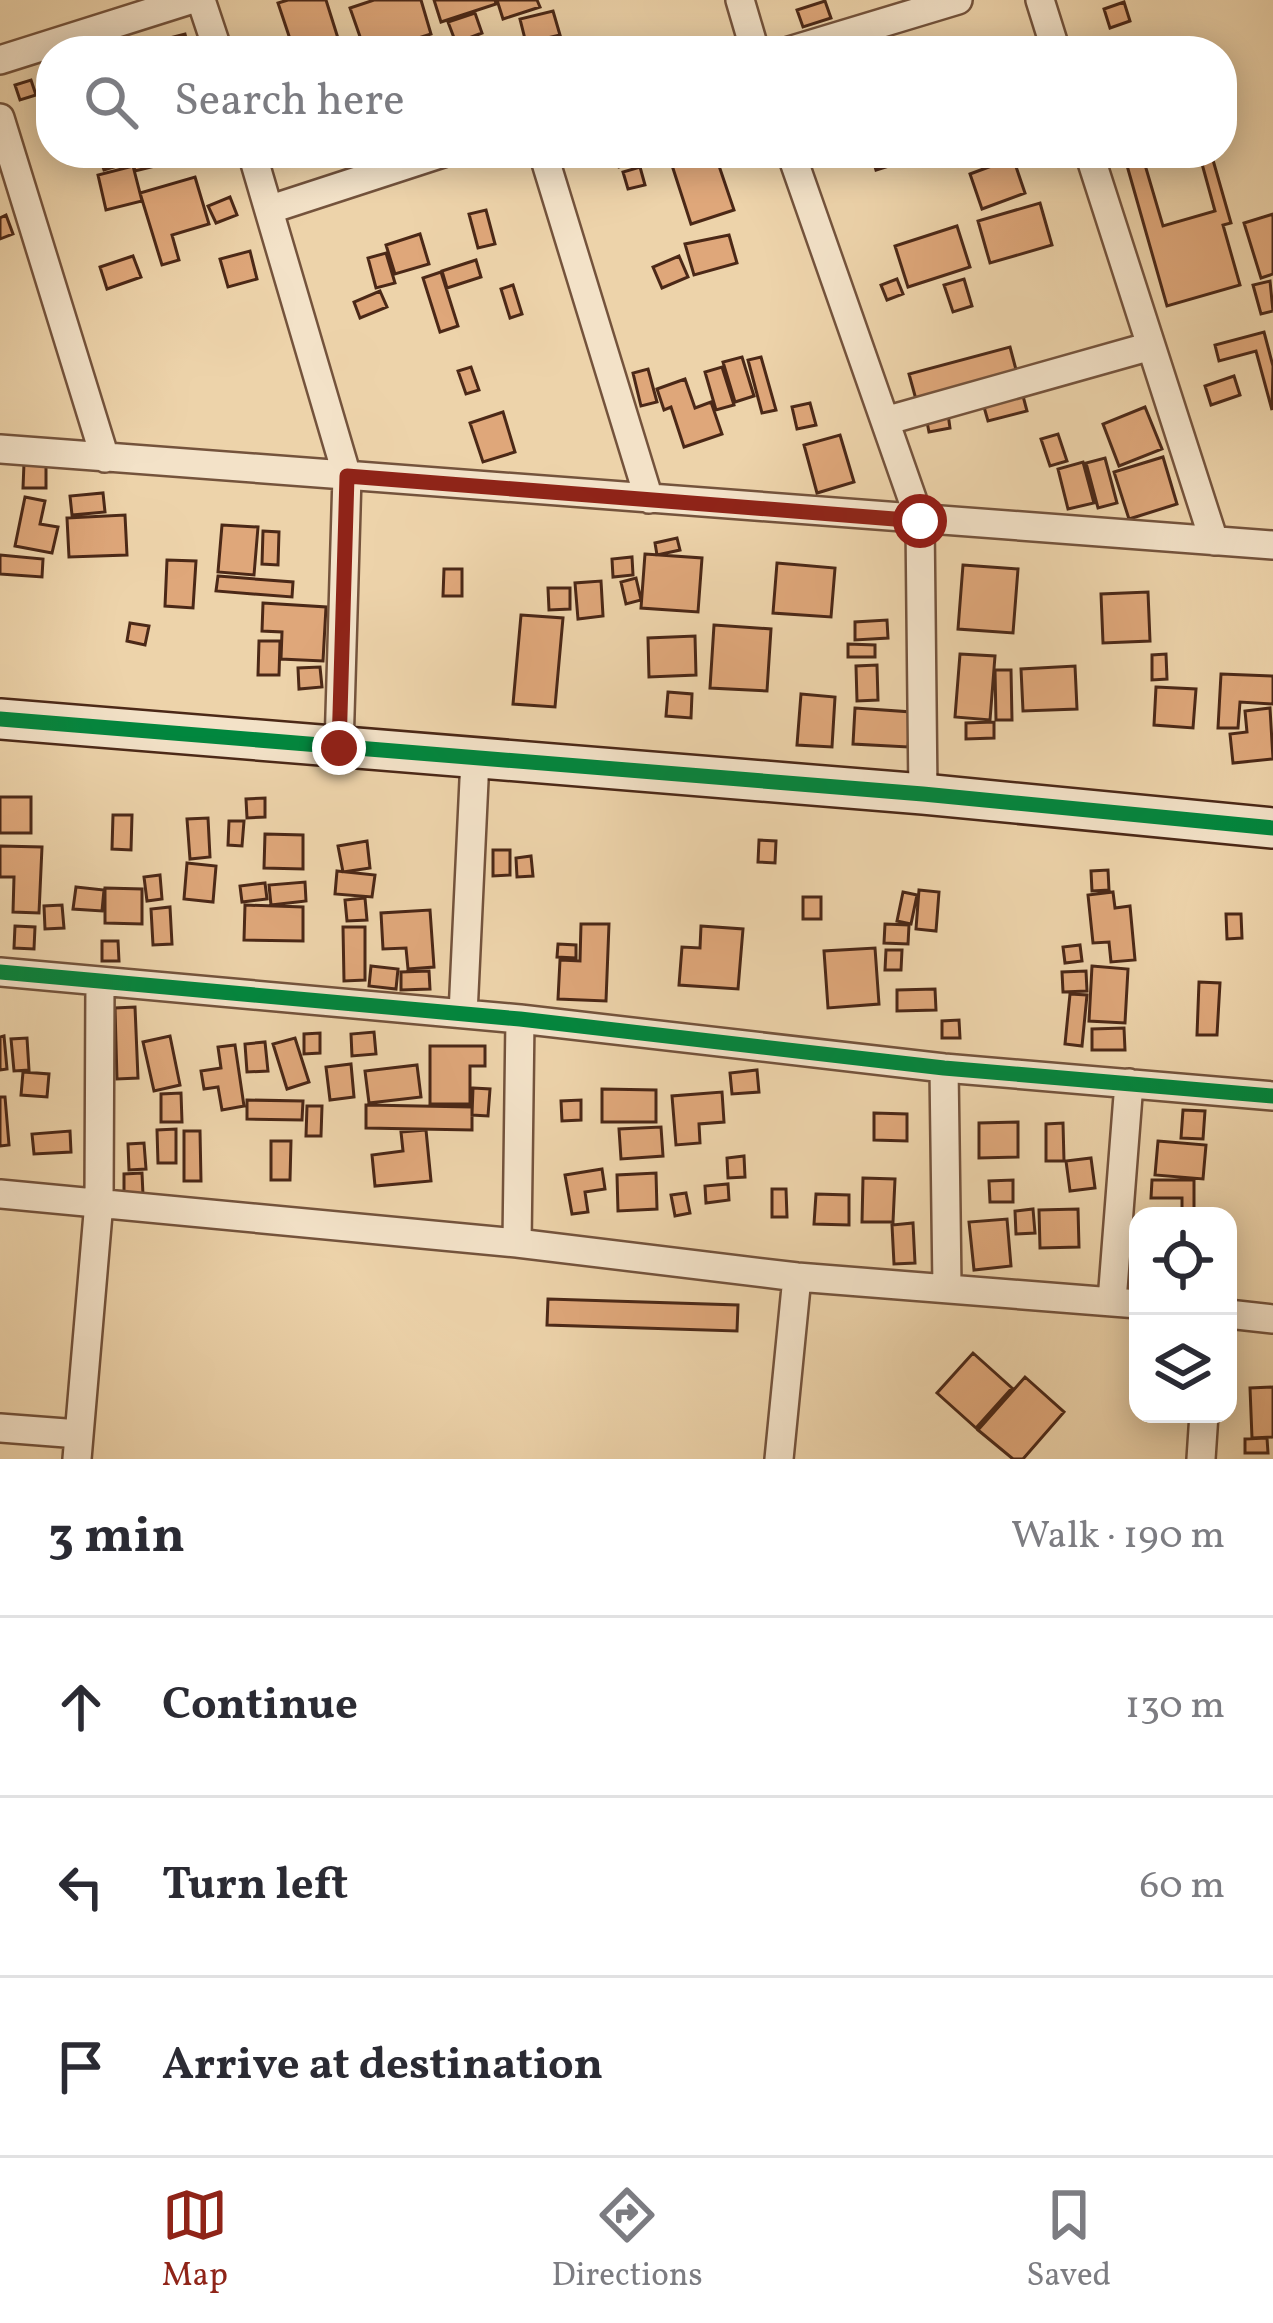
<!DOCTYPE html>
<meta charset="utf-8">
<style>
body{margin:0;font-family:Vollkorn,serif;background:#f7f7f7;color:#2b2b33}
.controls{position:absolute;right:36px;bottom:36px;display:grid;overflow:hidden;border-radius:24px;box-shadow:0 6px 30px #0003}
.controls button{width:108px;height:108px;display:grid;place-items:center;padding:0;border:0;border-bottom:3px solid #e1e1e2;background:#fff;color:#2b2b33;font:60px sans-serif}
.stop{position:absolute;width:36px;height:36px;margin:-27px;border:9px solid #8f2418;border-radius:50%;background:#fff}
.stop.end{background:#8f2418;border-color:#fff;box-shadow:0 3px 12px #0008}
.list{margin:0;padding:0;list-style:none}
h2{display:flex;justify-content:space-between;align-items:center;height:156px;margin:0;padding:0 48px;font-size:51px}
h2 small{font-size:39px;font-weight:400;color:#7c7c81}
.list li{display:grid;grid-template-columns:78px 1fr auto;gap:36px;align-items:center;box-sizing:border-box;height:180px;padding:0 48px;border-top:3px solid #e1e1e2}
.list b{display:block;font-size:45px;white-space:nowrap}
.list em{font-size:39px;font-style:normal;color:#7c7c81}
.icon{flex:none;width:66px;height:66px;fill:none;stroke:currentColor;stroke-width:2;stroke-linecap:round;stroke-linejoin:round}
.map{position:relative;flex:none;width:1273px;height:1459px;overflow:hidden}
.search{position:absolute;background:#fff;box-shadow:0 6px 30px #0003;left:36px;right:36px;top:36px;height:132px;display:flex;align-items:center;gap:30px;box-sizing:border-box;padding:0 42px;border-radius:48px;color:#7c7c81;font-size:45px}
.sheet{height:696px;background:#fff}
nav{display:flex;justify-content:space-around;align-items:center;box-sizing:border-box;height:168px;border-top:3px solid #e1e1e2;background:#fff;font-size:33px;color:#7c7c81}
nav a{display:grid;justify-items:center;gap:6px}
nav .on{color:#8f2418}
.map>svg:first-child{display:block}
</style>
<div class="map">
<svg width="1273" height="1459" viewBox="0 0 1273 1459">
<rect width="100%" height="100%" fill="#edd3aa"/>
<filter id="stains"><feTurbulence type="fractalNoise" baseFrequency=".00167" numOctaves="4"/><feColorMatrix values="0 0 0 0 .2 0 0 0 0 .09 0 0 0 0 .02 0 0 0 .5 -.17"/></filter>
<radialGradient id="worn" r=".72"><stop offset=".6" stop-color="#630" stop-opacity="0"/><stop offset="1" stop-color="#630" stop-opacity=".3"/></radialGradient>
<path fill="#dfa77a" stroke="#4b2817" stroke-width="3" d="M288,0H326L342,51H294L278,3Z
M374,0H421L431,34L378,51H365L350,8Z
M434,0H495L496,4L441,22Z
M497,0H537L540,7L503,19Z
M825,1L831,18L803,27L797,10Z
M1124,2L1130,21L1110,28L1104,9Z
M553,11L560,35L526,43L520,19Z
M475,13L482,33L456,43L448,22Z
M185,34L189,50L167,51L165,39Z
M1173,39L1176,51H1142L1140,46Z
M31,80L36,95L20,100L15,85Z
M98,153H121L124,164L104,170Z
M130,153H195L196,156L135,171Z
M615,153H635L637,162L619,167Z
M668,153H729L716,157L734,210L691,224Z
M871,153H930L876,170Z
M1199,153H1211L1231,223L1223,225L1240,285L1167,306L1126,162L1143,158L1163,226L1215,211Z
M1013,158L1025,193L982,209L970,174Z
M133,166L142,201L106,210L98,175Z
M640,167L645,185L628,189L623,172Z
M195,177L209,224L172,235L179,260L162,265L140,193Z
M230,197L237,215L216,223L208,206Z
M1040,203L1052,245L990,263L978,221Z
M486,210L495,244L478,248L469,214Z
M1273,214V274L1261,278L1244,223Z
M6,215L13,234L0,239V218Z
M957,226L970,267L908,287L895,246Z
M420,234L429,264L395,274L386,245Z
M729,235L737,263L694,275L685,244Z
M250,251L257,279L228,287L220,259Z
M386,253L395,283L376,288L368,258Z
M133,256L141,277L107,289L100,267Z
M679,256L688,277L662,288L653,267Z
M476,260L481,277L447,288L442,271Z
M441,272L458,326L440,332L423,278Z
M897,279L903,294L887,300L881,285Z
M964,279L972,306L953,312L944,285Z
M1270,281L1273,311L1261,314L1253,285Z
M513,285L522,314L510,318L501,289Z
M380,291L387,307L360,318L354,302Z
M1264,332L1273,366L1272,410L1256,351L1219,361L1215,345Z
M1010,347L1027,411L988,421L982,400L920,414L909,374Z
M742,357L754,396L735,402L723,362Z
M761,357L776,410L762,413L748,360Z
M471,367L479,390L466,394L458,371Z
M722,367L734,405L716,410L705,372Z
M648,369L657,402L641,406L633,373Z
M1234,376L1240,395L1211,405L1205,386Z
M685,379L695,408L711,402L722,434L684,447L671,407L664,410L657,389Z
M810,403L816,425L797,429L792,407Z
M1145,407L1162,449L1119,466L1103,424Z
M503,412L515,452L483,462L470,423Z
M948,414L950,428L929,432L926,417Z
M1058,434L1067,461L1050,466L1041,439Z
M840,435L854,482L817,493L804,445Z
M1163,457L1177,504L1129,519L1114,472Z
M1105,458L1117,503L1098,508L1086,463Z
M1083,462L1094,503L1068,509L1058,469Z
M24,463H46V488H23Z
M103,493L105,512L72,515L70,496Z
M25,497L45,501L40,524L58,527L52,553L15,546Z
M125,515L127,555L69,557L67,518Z
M222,525L258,527L254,575L218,572Z
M263,531L279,532L278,565L262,564Z
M677,538L680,550L657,555L655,543Z
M645,554L702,558L698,612L641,608Z
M0,555L43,559L42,577L0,574Z
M632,557L633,575L613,577L612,559Z
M167,560L196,561L193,608L165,606Z
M777,563L835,568L831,617L773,613Z
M963,565L1018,569L1013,633L958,629Z
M444,569H462V596H443Z
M218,576L293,582L292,597L216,591Z
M636,578L641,600L626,604L621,582Z
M601,581L603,616L578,619L575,583Z
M548,588H570V609L549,610Z
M1148,592L1150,641L1103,643L1101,594Z
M263,603L326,607L323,661L281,659L282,632L262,631Z
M521,615L563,618L555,707L513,704Z
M887,620L888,638L855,640V622Z
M130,623L149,626L145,645L127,641Z
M714,625L771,629L767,691L710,688Z
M695,636L696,675L649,677L648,638Z
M259,641H280L279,675H258Z
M848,644L875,645V657H848Z
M960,654L995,656L990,720L955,717Z
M1166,654L1167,679L1152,680V655Z
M877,665L878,700L857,701L856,666Z
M1075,666L1077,709L1023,711L1021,669Z
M320,667L322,687L299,689L298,668Z
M995,670H1011L1012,720H996Z
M1221,674L1273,676V704L1240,702L1238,728H1218Z
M1156,687L1196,689L1193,728L1154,725Z
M668,692L692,694L691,718L666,716Z
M801,694L835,697L832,747L797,745Z
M855,708L911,712L908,747L853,744Z
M1270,708L1273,759L1233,763L1230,734L1247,732L1245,711Z
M994,722V738L966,739V723Z
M0,797H31V833H0Z
M265,798V817L247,818L246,799Z
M113,815H132L131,850L112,849Z
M208,818L210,857L190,859L187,819Z
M229,821H244L242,846L228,845Z
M265,834L303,835V869L264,868Z
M759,840L776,841L775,863L758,862Z
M367,841L370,868L343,872L338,846Z
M0,846L42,847L39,913L13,912L14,877H0Z
M493,850H510V875L493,876Z
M531,856L533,876L517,877L516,858Z
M187,863L216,866L213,902L184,899Z
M1108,870L1109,890L1092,891L1091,871Z
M337,871L375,875L372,897L335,894Z
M160,875L162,899L147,901L144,877Z
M305,882L306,901L271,905L269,885Z
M265,883L267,899L242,902L240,886Z
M76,887L104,890L102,911L73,909Z
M105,888L142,889V924L105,923Z
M919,890L939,892L936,931L916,929Z
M903,892L917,895L911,924L897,921Z
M1113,892L1115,908L1130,906L1135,960L1111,962L1109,942L1093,943L1088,895Z
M803,897H821V919H803Z
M365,898L367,920L347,921L345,900Z
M62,905L64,928L45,929L44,906Z
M245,905L303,907V941L244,940Z
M170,907L172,944L153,945L151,909Z
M430,910L434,967L408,969L406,948L383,949L381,913Z
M1226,914H1241L1242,938L1227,939Z
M581,924H609L606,1001L558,999L560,960L580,961Z
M885,924L909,925L908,944L884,943Z
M15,926L35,927L34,949L14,948Z
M701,926L743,929L738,989L679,985L682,947L700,948Z
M343,927H365V980L344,981Z
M102,941H118L119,961H102Z
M558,944L576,945V958L557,957Z
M1080,945L1082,961L1065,963L1063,947Z
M875,948L879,1004L828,1008L824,951Z
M886,950H902L901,970H885Z
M371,966L398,969L396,989L369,986Z
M1092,966L1128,969L1125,1023L1089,1021Z
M429,971L430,989L401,990V972Z
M1086,971L1087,991L1063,992L1062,972Z
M1199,982L1220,983L1217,1035H1197Z
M935,989L936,1010L897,1011V990Z
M1070,994L1087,995L1082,1046L1065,1044Z
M135,1007L138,1078L117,1079L115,1008Z
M959,1020L960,1038H942V1021Z
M1124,1028L1125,1050H1092V1029Z
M374,1032L376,1054L352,1056L351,1034Z
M320,1033V1053L304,1054V1034Z
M4,1036L7,1069L0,1070V1037Z
M170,1036L180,1085L154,1091L143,1042Z
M27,1038L29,1070L14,1071L11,1039Z
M295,1038L309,1082L287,1089L273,1044Z
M265,1042L268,1071L247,1072L245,1044Z
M235,1045L244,1106L222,1110L218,1087L204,1089L201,1071L221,1068L218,1047Z
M430,1046H485V1066H470V1104H430Z
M351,1064L354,1097L330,1100L326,1067Z
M417,1065L421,1097L369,1103L365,1071Z
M757,1070L759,1092L732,1094L730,1073Z
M23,1072L49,1074L47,1097L21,1095Z
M473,1088L490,1089L488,1116L472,1115Z
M602,1089L656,1090V1122H602Z
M722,1092L724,1122L699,1124L700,1143L676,1145L672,1096Z
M181,1093L182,1122H161V1094Z
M0,1097H5L9,1145L0,1146Z
M247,1100L303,1101L302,1120L247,1119Z
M581,1100V1120L562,1121L561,1101Z
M366,1105L472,1107V1130L366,1128Z
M307,1106H322L321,1136H306Z
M1183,1110L1205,1111L1203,1139L1181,1138Z
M874,1113L907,1114V1141L874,1140Z
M1018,1122V1157L979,1158V1123Z
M1063,1123L1064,1161H1046V1124Z
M661,1127L663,1156L621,1159L619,1129Z
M176,1129V1163H158L157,1130Z
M426,1130L431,1181L375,1186L372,1155L403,1151L401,1132Z
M70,1131L71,1152L34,1154L32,1134Z
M184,1131H200L201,1181H184Z
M271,1141H291L290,1180H271Z
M1158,1141L1206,1145L1203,1179L1155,1175Z
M144,1143L146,1169L129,1170L128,1144Z
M744,1156L745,1177L728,1178L727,1158Z
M1091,1158L1095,1188L1070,1191L1066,1161Z
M602,1169L605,1189L585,1192L588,1212L572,1214L565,1175Z
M142,1173L143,1195H124V1174Z
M656,1173L657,1209L618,1211L617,1175Z
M863,1178L895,1179L893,1222H862Z
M1013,1180V1202H990L989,1181Z
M1152,1180H1194V1216H1182V1198H1151Z
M728,1184L729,1200L706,1203L705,1186Z
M772,1189H786L787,1217H772Z
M686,1193L690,1213L675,1216L671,1195Z
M816,1194L849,1195V1225L814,1224Z
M1033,1209L1035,1233L1016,1234L1015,1211Z
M1078,1209L1079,1247L1040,1248L1039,1210Z
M1007,1219L1011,1266L974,1270L969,1222Z
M913,1223L915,1263L894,1264L892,1225Z
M548,1299L738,1305L737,1331L547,1325Z
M973,1353L1012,1388L976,1428L937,1393Z
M1025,1377L1064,1412L1023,1459H1013L978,1430Z
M1273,1387V1437L1252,1438L1250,1388Z
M1267,1438L1268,1453H1245V1439Z"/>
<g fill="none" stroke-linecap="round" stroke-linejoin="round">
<g stroke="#74533c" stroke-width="32">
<path id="street" d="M201,0L218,51
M740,0L755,51
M1040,0L1056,51
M789,51L958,0
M0,60L190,0
M0,118L105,458
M252,153L347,476L339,748
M543,153L649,499
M791,153L920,521L923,794
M1089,153L1214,541
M271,209L443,153
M885,421L1151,346
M0,449L1273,545
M0,972L520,1019L944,1068L1273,1096
M463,1014L475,759
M944,1068L947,1286
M0,1194L517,1243L797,1277L1138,1304
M517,1243L520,1019
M1112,1301L1129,1083
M1228,1314L1273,1319
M0,1428L79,1434
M77,1459L99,1202L100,982
M779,1459L797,1277
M1201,1459L1204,1414"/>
</g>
<g stroke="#4b2817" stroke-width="44">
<path id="secondary" d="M0,719L923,794L1273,828"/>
</g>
<use href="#street" stroke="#f3e2c8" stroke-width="27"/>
<use href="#secondary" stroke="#f3e2c8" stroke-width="39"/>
<g stroke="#f3e2c8" stroke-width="22">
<path id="cycleway" d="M0,719L923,794L1273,828
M0,972L520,1019L944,1068L1273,1096"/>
</g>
<use href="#cycleway" stroke="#00873e" stroke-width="15"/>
</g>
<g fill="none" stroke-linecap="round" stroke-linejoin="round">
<path stroke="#8f2418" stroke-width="15" d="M339,748L347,476L920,521"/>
</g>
<rect width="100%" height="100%" filter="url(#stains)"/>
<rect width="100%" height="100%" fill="url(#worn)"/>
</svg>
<div class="controls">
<button><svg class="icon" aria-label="locate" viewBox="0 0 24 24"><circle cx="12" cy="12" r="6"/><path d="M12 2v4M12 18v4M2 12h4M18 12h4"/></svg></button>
<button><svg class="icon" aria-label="layers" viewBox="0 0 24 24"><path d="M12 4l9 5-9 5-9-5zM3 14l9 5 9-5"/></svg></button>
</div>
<div class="stop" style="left:920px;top:521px"></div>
<div class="stop end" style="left:339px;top:748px"></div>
<div class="search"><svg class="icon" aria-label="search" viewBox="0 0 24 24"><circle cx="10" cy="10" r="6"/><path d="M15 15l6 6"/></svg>Search here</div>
</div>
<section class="sheet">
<h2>3 min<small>Walk · 190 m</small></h2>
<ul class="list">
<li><svg class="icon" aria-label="ahead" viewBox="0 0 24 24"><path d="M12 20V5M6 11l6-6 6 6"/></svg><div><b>Continue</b></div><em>130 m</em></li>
<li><svg class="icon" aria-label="left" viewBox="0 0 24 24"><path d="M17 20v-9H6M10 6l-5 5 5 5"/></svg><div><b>Turn left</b></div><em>60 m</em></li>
<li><svg class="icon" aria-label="arrive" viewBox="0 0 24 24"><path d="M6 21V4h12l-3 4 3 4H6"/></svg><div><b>Arrive at destination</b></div></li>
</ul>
</section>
<nav>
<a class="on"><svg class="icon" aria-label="map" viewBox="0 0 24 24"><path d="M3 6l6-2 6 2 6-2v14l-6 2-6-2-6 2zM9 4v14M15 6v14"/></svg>Map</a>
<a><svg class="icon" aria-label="directions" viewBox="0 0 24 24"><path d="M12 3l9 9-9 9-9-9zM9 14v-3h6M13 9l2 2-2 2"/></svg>Directions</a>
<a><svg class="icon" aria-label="saved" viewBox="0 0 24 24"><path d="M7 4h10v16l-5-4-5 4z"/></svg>Saved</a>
</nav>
